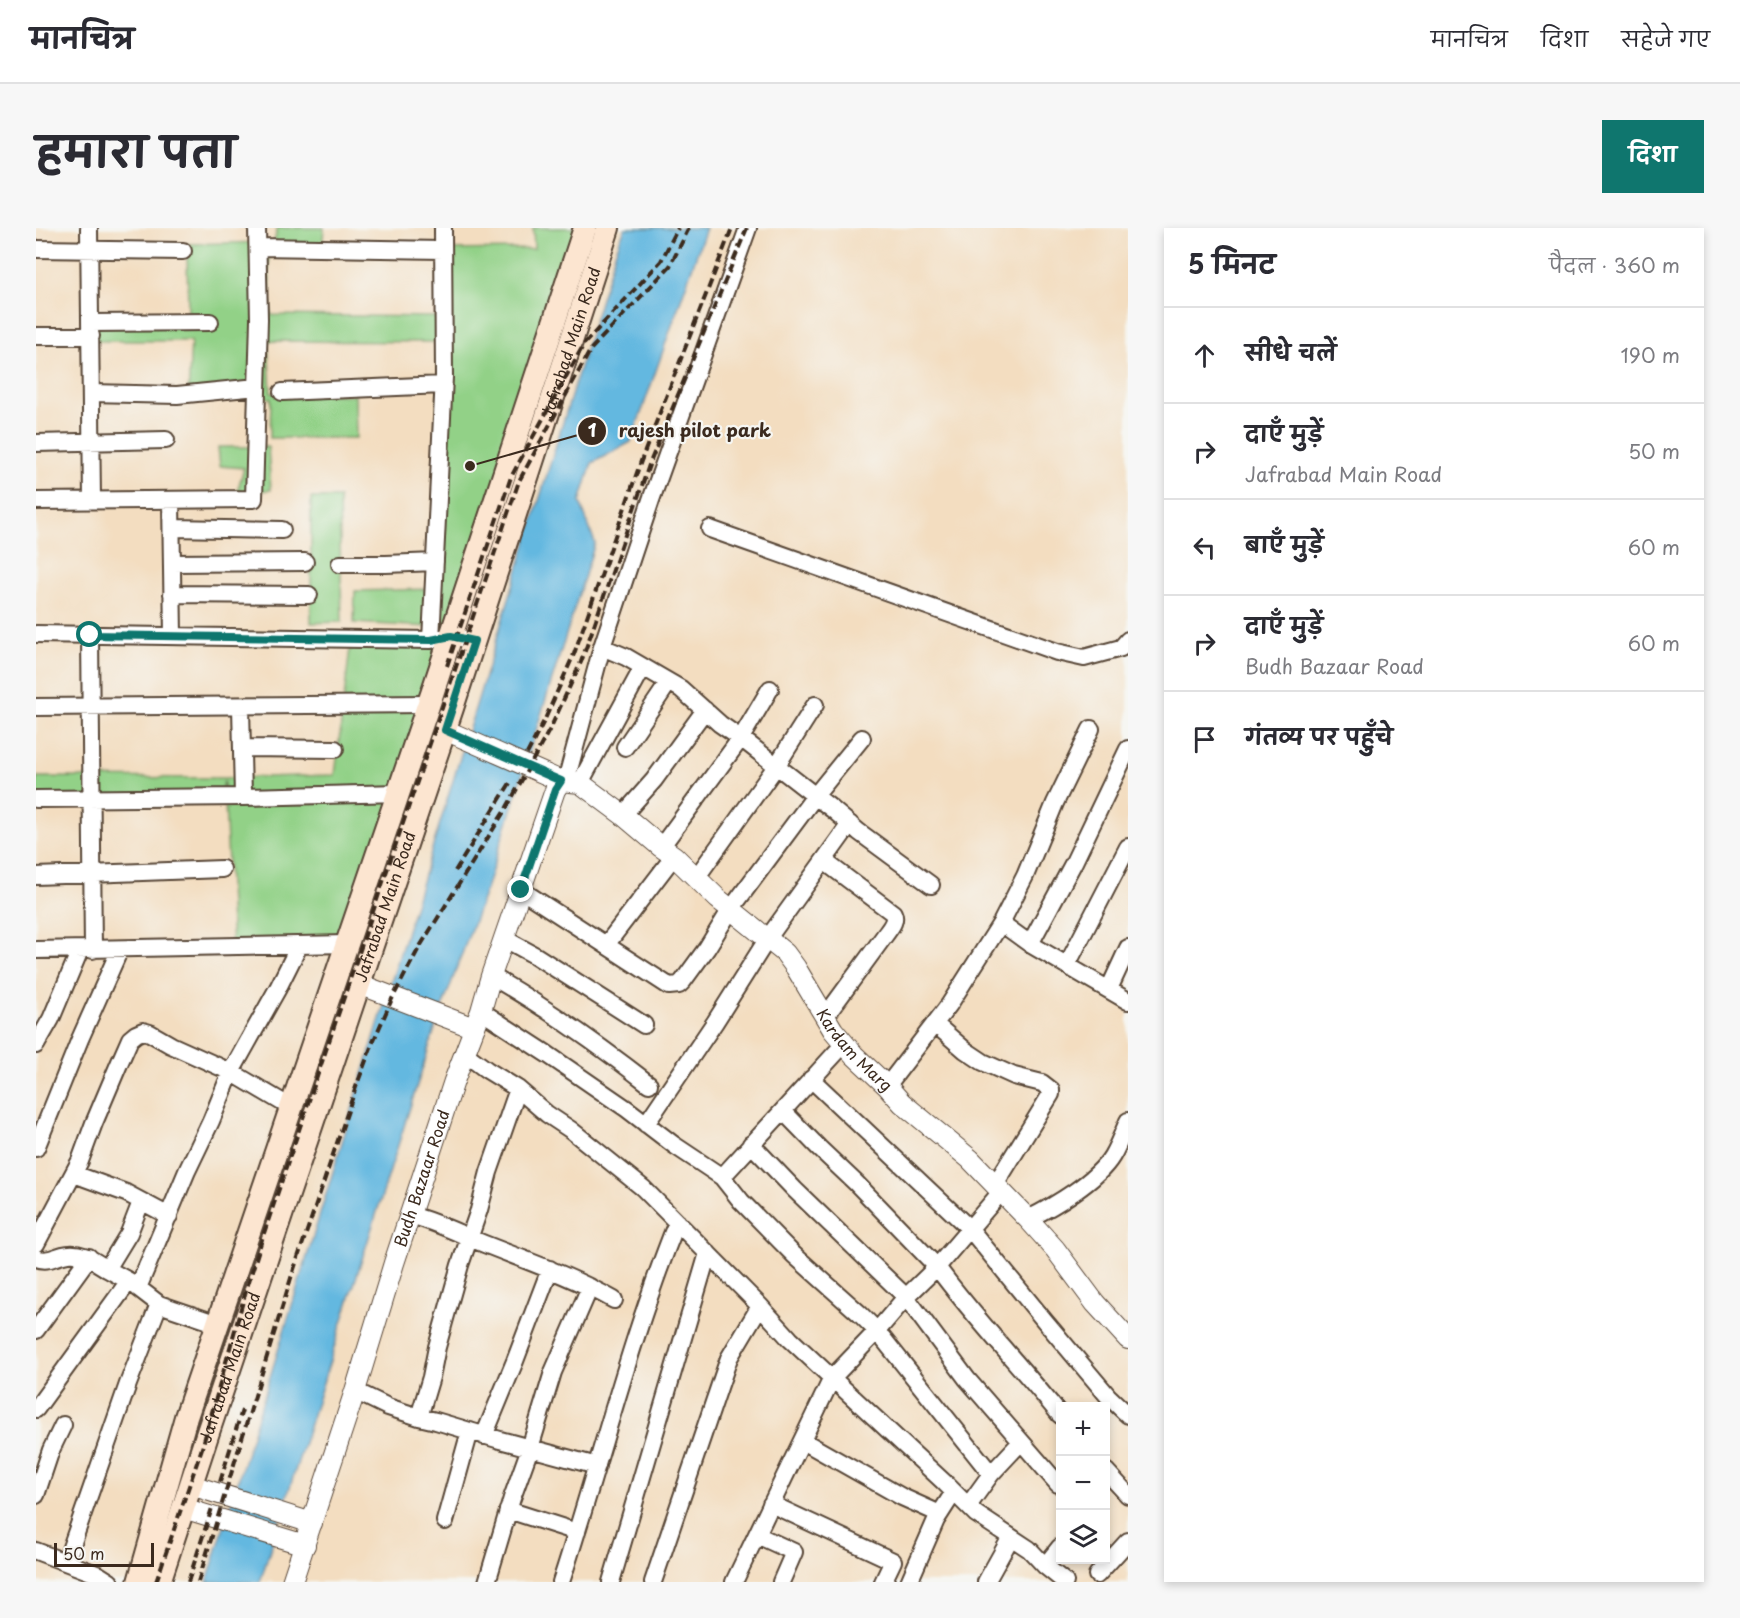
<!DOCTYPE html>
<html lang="hi">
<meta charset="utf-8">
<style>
body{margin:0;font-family:"Playpen Sans","Playpen Sans Deva",sans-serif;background:#f7f7f7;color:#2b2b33}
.controls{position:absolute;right:18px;bottom:18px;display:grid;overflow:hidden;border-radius:0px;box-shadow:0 3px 9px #0003}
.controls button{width:54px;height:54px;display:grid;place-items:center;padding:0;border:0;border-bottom:2px solid #e1e1e2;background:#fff;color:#2b2b33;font:30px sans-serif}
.scale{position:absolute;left:18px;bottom:15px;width:100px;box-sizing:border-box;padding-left:6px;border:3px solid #3b2a1e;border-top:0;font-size:16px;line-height:21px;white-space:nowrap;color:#3b2a1e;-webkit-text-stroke:4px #f6f6f2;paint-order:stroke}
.stop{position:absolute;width:18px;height:18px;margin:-14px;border:4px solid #0f766e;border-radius:50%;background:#fff}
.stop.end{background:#0f766e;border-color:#fff;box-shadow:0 2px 6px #0008}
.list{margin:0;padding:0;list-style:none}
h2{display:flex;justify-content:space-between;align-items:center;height:78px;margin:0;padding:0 24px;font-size:26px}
h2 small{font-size:20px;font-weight:400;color:#7c7c81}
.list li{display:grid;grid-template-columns:39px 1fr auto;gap:18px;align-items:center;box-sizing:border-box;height:96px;padding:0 24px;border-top:2px solid #e1e1e2}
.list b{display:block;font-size:22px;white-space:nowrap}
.list p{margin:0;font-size:20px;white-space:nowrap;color:#7c7c81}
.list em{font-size:20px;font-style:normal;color:#7c7c81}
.icon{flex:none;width:33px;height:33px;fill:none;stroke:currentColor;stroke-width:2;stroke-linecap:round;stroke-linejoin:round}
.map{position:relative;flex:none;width:1092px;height:1354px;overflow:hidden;border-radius:0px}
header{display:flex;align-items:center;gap:36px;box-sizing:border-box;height:84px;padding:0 30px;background:#fff;border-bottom:2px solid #e1e1e2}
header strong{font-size:28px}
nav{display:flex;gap:33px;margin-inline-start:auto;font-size:21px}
.intro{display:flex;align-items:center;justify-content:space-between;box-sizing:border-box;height:144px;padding:0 36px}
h1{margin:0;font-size:42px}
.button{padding:15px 27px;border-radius:0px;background:#0f766e;color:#fff;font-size:21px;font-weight:700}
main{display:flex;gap:36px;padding:0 36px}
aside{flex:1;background:#fff;border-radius:0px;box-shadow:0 3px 9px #0003}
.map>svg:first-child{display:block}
</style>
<header>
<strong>मानचित्र</strong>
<nav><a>मानचित्र</a><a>दिशा</a><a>सहेजे गए</a></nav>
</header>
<div class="intro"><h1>हमारा पता</h1><a class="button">दिशा</a></div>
<main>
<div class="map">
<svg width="1092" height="1354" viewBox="0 0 1092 1354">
<rect width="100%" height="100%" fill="#f6f6f2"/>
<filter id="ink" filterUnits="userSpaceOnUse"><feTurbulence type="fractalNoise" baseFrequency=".0167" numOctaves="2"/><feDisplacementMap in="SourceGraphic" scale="12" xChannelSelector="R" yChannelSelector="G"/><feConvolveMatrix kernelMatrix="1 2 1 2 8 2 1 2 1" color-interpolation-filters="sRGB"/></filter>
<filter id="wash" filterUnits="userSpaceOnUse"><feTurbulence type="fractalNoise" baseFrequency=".008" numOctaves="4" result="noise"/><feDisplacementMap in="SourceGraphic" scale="24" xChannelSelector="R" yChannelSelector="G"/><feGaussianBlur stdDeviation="1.35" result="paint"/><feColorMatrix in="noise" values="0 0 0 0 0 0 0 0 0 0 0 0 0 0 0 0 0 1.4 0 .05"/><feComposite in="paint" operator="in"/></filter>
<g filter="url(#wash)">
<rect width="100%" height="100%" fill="#f3ddc0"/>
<path fill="#92d187" stroke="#667e52" stroke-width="1.5" d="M241,0H288L286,21H237Z
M497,0H542L311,716L196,719L188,553L184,570L0,571V549L188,550L299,547L315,411L395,410V399L318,395L319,363L396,361L404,114L232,113L235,165L319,167L320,210H234L235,170L152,169L155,113H56L60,92L152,88L151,16L232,14L235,87L404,89L407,22L498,21Z
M182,219H232L235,262L201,264L208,240L184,238Z
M275,270H303L306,394L275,395Z"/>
<path fill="#63b8e0" stroke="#4f717f" stroke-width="1.5" d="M589,0H670L595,214L556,235L544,274L559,315L452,655L401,794L224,1354H171L579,25Z"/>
</g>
<g filter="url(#ink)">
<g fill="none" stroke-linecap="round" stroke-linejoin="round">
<g stroke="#574536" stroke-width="20">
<path id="minor" d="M53,0L56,272
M222,19L407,22
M0,21L147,23
M54,95L174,94
M0,108H55
M246,164L407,157
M55,165L141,167L221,159
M0,215L130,212
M135,272L137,408
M0,273L218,271L223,91L221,0
M136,300L246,302
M674,301L1021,424L1048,430L1085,420L1092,412
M136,335L269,334
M304,336H350L399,334
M136,366L273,367
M0,406L395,412L415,408L438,413
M54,407L57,722
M395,412L408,149L407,0
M566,419L590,429L645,461L684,496L710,514L796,581L823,604L895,657
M205,478L207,569
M0,479L393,476
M589,519L633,454
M206,520L299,521
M530,553L566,419L615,272L712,0
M544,555L607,439
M0,571L207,569L363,565
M587,587L618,552L669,482
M625,619L705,510L734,461
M788,633L857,685C861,693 854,700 849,707L789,789
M0,648L186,641
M660,650L741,537L779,477
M485,662L633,758L643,757L647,753L671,720L695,681L779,568L826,510
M965,695L994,716L1092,773
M469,711L500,728L608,797
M994,716L1038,634L1092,521
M570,717L638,628
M0,722L311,716
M1031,737L1092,619
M455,748C511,780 563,817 613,856
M1073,761L1092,720
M445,783L511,826L591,881L638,917L686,949L705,973L758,1027L824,1086L841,1103L955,1246L985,1214
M899,796L929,822L947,834L978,848L1006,855L1015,862V866L959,957
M0,817L15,791L44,722
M428,825L451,842L482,861L511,886L535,902L607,960L724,1078L754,1111L909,1255L940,1286L993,1321L1009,1338L1029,1354
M775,851L934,1001L1008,1092L1072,1168L1092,1187
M851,858L913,777L965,695L989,648L1019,575L1055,501
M610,896L679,794L732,710L814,596
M715,916L759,962L870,1069L931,1151L1022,1256
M0,920L44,811L84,721
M38,946L90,965L133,988
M686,949L808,816
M965,964L901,1039C939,1091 984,1137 1024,1187
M374,987C401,994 426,1007 451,1017C494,1034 537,1049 578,1072
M992,991C1018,978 1061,953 1076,928C1082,918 1087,905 1092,893
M0,1016L44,933L58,895L83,836L94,811L100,806L107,803L114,805L135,817L195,844L256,880
M0,1030C11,1034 16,1030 27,1027C44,1022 57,1032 71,1041L93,1005L105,974
M71,1041L93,1053L123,1076L182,1096
M102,1060L151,943L175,893L195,844L242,760L263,718
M0,1102L53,1029
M319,1163L352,1179L383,1189L400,1193L464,1212L561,1238
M0,1181L93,1053
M383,1189L395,1149L401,1119L424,1037L443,982L453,944L482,861
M448,1208L479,1133L514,1041
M767,1213L866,1269L904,1286
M1070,1243L1092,1267
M0,1267L15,1222L27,1197
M735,1276L857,1333L847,1354
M932,1278L955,1246
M472,1282L541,1304
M409,1293L434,1203
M721,1307L758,1324L745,1354
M0,1323L63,1347L74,1354
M30,1334L92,1156L123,1076
M1009,1338L1024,1319
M1061,1347L1092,1313
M451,1354L476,1270L494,1220L517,1144L554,1059
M525,1354C564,1234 594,1111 641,994
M575,1354L672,1025
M617,1354L693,1130L724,1078
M698,1354L796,1150L841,1103L870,1069L901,1039L820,955L783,920L747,883
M873,1354L900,1292L918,1264
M950,1354L975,1309"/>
</g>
<g stroke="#574536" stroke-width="22">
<g id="tertiary">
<path d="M409,502L525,553"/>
<path d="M323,756L438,800"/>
<path d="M155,1257L276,1295"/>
<path d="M147,1280L269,1317"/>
<path id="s1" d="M256,1354L319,1163L358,1035L418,853L445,783L455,748L519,562L525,553L544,555L587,587L625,619L638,628L682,671L749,725L760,740L797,802L818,827L851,858L866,875L934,931L992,991L1019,1021L1059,1075L1092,1111"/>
</g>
</g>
<g stroke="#574536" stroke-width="26">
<g id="secondary">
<path d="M103,1354L150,1189L396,466L549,0"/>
<path id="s2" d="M123,1354L172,1204L416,480L572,0"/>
</g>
</g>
<use href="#minor" stroke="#fff" stroke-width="16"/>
<use href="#tertiary" stroke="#fff" stroke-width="20"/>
<use href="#secondary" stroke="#fce5d0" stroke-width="22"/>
<path stroke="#3b2a1e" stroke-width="4" stroke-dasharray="9 4.5" stroke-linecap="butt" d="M411,438L475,249L548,116L625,33L642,0
M491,526L509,491L538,426L605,233L696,0
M419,643L476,552
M184,1254L206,1182
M120,1354L166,1220L209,1066L228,1005L483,253L555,121L634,38L653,0
M152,1354L177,1277
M162,1354L255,1050L320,859L337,814L356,771L383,720L471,579L515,499L545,434L555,406L613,237L711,0"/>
</g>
</g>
<g fill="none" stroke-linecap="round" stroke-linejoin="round" filter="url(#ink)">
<path stroke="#0f766e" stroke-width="8" d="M54,407L395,412L415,408L438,413L409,502L525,553L519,562L485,662"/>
</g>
<g text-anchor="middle" stroke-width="4.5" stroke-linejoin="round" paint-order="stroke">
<g font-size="16" fill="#3b2a1e" stroke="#f6f6f2">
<text dy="6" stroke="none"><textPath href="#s2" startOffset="1306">Jafrabad Main Road</textPath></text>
<text dy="6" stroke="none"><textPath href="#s2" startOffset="712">Jafrabad Main Road</textPath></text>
<text dy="6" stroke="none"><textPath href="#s1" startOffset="1251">Kardam Marg</textPath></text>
<text dy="6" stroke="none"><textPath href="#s1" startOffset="424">Budh Bazaar Road</textPath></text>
<text dy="6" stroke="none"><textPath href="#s2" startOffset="226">Jafrabad Main Road</textPath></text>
</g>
</g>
<path fill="none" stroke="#3b2a1e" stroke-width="2" d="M434 238L556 203"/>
<g fill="#3b2a1e" stroke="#f6f6f2" stroke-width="2">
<circle cx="434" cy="238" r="6"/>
<circle cx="556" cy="203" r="15"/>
</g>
<g font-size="18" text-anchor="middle" font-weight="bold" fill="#fff">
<text x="556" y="209">1</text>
</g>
<g font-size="18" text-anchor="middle" font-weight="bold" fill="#3b2a1e" stroke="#f6f6f2" stroke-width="4.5" stroke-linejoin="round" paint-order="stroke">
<text x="659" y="209">rajesh pilot park</text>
</g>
</svg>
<div class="controls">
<button>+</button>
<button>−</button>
<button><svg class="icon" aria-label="layers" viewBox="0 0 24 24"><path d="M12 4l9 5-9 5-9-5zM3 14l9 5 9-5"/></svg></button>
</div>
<div class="scale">50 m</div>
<div class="stop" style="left:54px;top:407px"></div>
<div class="stop end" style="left:485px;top:662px"></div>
</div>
<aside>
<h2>5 मिनट<small>पैदल · 360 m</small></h2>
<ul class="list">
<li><svg class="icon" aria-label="ahead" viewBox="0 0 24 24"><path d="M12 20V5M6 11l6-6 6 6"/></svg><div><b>सीधे चलें</b></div><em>190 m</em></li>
<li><svg class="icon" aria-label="right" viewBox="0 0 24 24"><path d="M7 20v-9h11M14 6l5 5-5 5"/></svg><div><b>दाएँ मुड़ें</b><p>Jafrabad Main Road</p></div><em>50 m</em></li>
<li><svg class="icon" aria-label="left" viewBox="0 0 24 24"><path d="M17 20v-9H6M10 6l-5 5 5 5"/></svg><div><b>बाएँ मुड़ें</b></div><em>60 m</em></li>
<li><svg class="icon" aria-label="right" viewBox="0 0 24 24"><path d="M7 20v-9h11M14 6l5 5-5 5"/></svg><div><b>दाएँ मुड़ें</b><p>Budh Bazaar Road</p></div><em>60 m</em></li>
<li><svg class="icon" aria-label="arrive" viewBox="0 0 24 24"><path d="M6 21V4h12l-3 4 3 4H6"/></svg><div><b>गंतव्य पर पहुँचे</b></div></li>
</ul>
</aside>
</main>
